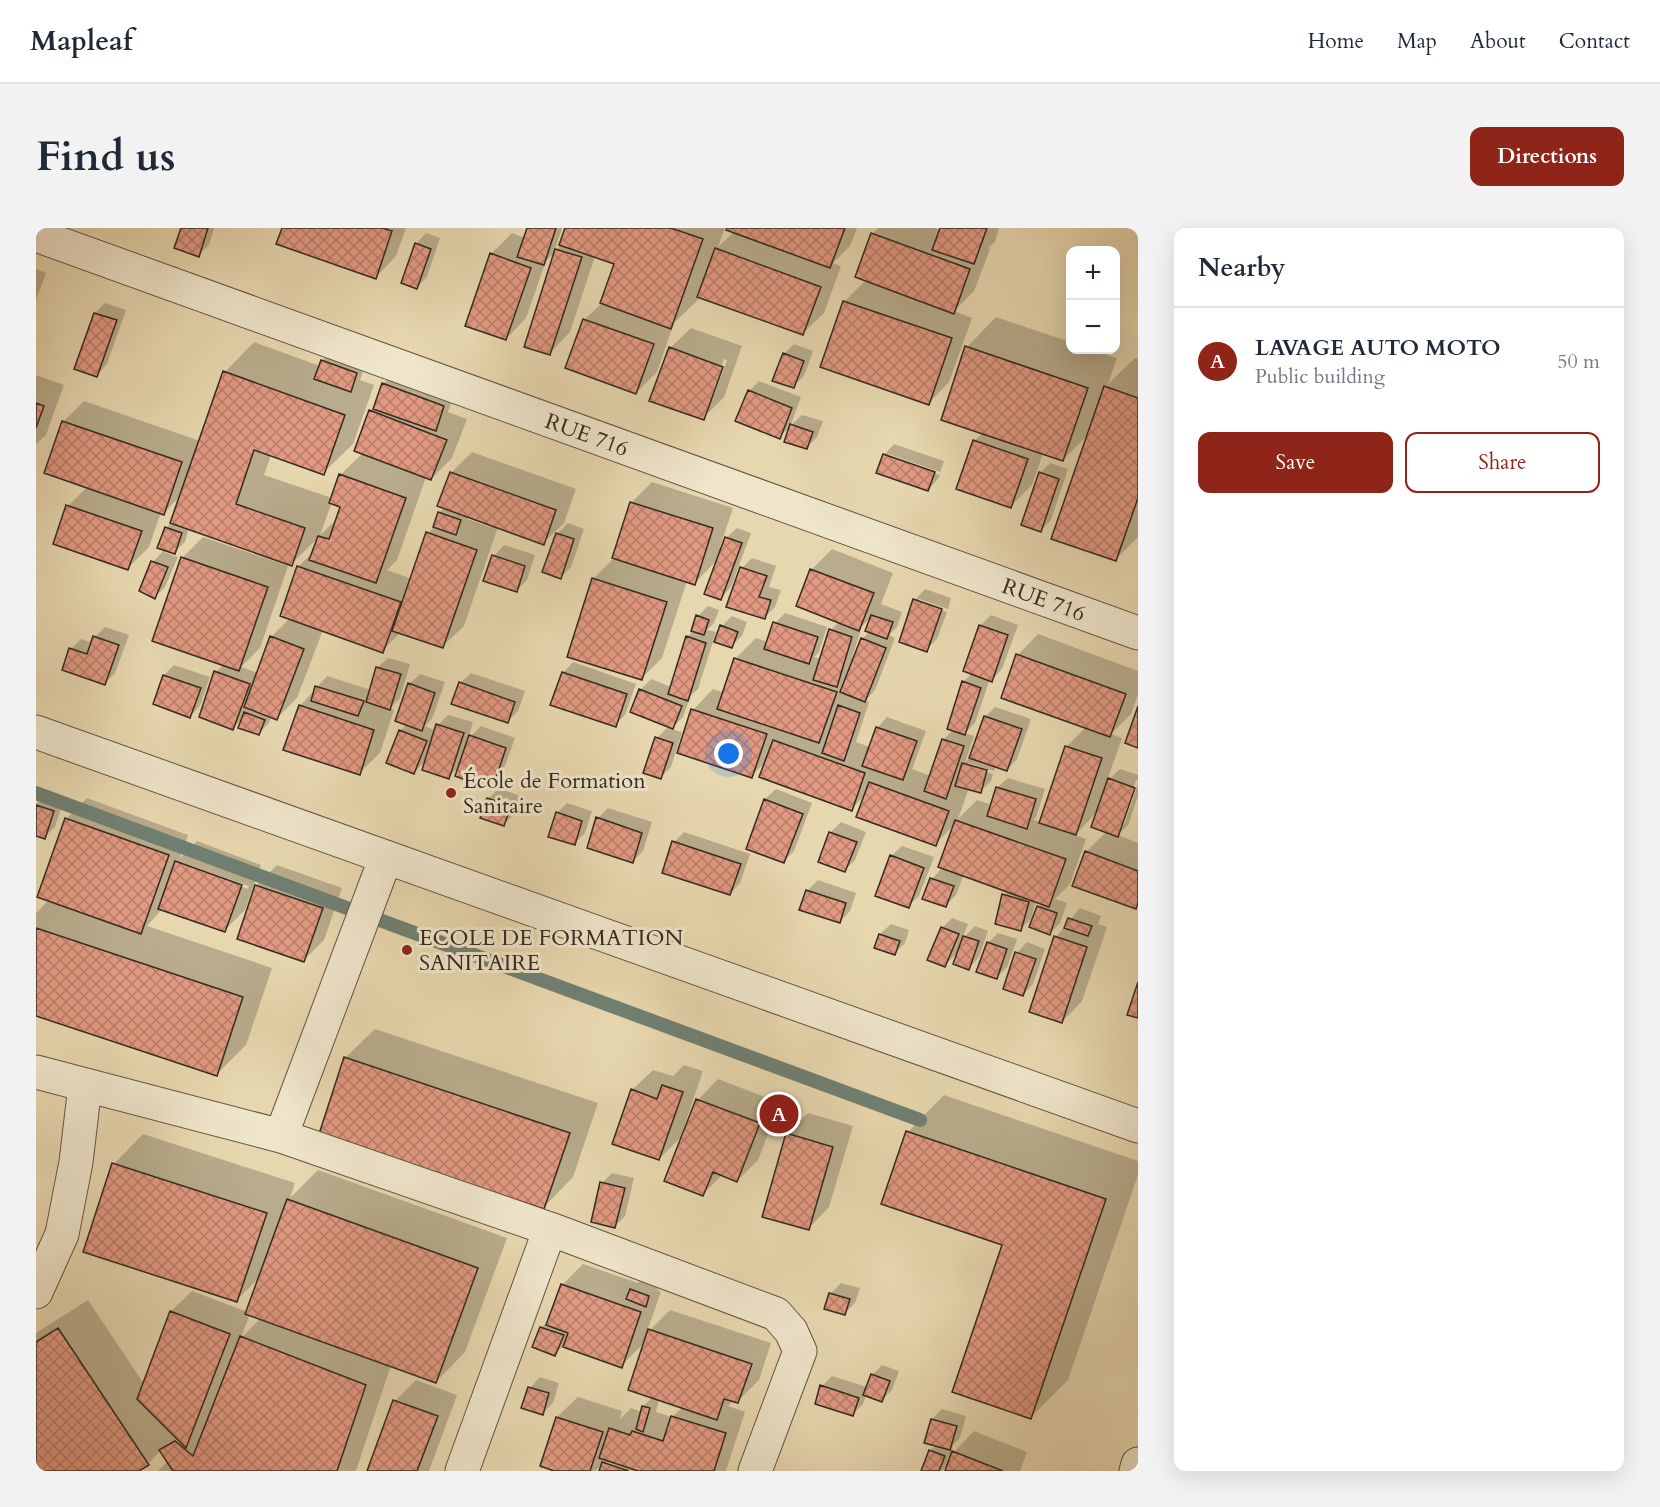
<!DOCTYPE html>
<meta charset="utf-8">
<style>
body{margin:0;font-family:Cardo,serif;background:#f2f2f3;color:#1f2937}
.controls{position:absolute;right:18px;top:18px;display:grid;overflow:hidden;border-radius:12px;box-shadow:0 6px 24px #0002}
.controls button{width:54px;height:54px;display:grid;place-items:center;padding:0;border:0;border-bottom:2px solid #e0e1e3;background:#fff;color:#1f2937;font:30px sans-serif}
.you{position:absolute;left:693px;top:526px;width:21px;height:21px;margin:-15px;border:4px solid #fff;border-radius:50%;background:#1a73e8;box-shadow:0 0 0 9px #1a73e833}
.badge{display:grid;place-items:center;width:39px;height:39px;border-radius:50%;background:#8f2418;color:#fff;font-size:20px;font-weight:700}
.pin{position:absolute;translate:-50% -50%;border:3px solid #fff;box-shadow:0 2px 6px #0006}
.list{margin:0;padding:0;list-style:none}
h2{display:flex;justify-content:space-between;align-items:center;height:78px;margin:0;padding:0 24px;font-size:26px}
h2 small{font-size:20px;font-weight:400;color:#747a83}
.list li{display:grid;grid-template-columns:39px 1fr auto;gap:18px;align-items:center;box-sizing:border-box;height:108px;padding:0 24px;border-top:2px solid #e0e1e3}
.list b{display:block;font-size:22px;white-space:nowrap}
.list p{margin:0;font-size:20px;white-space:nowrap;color:#747a83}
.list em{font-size:20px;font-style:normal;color:#747a83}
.actions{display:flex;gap:12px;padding:18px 24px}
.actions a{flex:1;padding:14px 0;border:2px solid #8f2418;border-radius:12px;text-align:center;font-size:21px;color:#8f2418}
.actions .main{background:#8f2418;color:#fff}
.map{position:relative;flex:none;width:1102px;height:1243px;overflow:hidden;border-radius:12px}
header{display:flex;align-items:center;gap:36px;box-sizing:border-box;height:84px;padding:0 30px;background:#fff;border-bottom:2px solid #e0e1e3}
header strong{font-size:28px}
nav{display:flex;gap:33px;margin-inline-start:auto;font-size:21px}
.intro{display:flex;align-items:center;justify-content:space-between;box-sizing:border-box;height:144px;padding:0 36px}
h1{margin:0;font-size:42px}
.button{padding:15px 27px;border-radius:12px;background:#8f2418;color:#fff;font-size:21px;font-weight:700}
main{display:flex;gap:36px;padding:0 36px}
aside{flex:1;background:#fff;border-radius:12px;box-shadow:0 6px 24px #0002}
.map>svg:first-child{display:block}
</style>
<header>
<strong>Mapleaf</strong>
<nav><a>Home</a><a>Map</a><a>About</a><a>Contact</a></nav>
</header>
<div class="intro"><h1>Find us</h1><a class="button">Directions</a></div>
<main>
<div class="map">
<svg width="1102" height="1243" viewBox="0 0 1102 1243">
<defs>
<pattern id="building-cross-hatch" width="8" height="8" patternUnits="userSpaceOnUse" patternTransform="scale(1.5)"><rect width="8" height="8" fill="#e19981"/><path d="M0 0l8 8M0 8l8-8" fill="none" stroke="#b77d69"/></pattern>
</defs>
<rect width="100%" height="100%" fill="#e7d7af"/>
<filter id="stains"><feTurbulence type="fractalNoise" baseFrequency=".00333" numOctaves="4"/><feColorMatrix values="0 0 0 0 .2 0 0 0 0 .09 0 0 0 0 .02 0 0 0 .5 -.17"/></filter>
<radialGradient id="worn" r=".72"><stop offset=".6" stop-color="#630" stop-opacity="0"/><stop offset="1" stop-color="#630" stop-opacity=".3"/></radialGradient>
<path fill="#0003" fill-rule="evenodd" d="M147,0H178L173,17L162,27Z
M248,0H370L360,28L340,49Z
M492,0H526L518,24L526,16L531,0H689L682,19L698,4L693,0H821L814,18L797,35L805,38L788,85L767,105L665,69L638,95L621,144L600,165L548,92L566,75L580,35L559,28L534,104L514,125L520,23L510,33L490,90L470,111L455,26L476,5L489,10Z
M842,0H898L904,2L905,0H963L959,14L952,20L954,21L938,63L918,83L936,90L913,154L893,175L808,74L830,52L837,6Z
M390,5L404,10L391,49L381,59L380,16Z
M0,41L10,45L0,72Z
M69,75L90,82L71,136L61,147L59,85Z
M960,89L1034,114V122H1056L1081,130L1072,156L1099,130L1102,131V309L1080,331L1053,206L1027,232L1007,225L996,257L975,278L938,213L947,205L931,119Z
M655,100L706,118L688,169L667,190L634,120ZM688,131L691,132L678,167H675Z
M218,114L284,138L286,133L296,122L330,135L324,152L338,157L317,216L287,245L235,227L228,247L296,270L304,247L327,225L334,183L339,178L347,156L357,146L418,167L412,184L431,191L416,230L395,251L390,249L361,332L351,342L376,351L392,305L399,298L403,285L409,279L415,245L436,224L540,261L528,295L507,315L462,299L428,398L407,418L365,404L346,423L287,402L261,470L240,491L235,489L233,495L223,505L208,489L197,500L180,444L188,436L146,330L167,309L252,338L224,420L205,439L222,445L235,409L254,390L262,339L277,324L284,308L255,336L153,300L149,314L138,324L129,321L128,324L142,329L129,359L119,369L105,363L117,334L129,321L130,300L136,294L145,267L128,285L125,284L113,319L92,340L32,278L51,259L27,194L48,173L164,213L189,144ZM296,274L306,278L302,290L284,307ZM432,288L455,296L454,299L431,291Z
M758,116L777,123L768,148L757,158L748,126Z
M0,147L28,157L10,207L0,216Z
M723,153L765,169L754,199L743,209L713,163Z
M766,187L787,193L781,209L771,219L755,197Z
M858,216L908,233L904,244L852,226V229L904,247L902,251L892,262L848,227Z
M1014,235L1032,241L1015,292L1005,302L1004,245Z
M616,254L697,280L684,319H687L690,310L701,300L715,305L695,359L685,370L682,331L659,355L651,353L626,430L606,450L557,351L578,330L595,275Z
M532,295L548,301L535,339L525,349L521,306Z
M468,317L499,327L491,352L481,362L458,328Z
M796,321L857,345L845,376L866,384L861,399L853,407L859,410L839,462L829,473L833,474L820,514L834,519L841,500L851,489L890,503L876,541L895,548L907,512L918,501L927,454L936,445L944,398L955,387L982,397L966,441L956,452L954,451L939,495L929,505L938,508L929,534L936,527L949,489L959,479L995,491L981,531L971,542L959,538L958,543L932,535V538L957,546L955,553L945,563L933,560L922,591L941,572L956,577L961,560L972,550L1009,561L1000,589L997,592L1005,594L1030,519L1050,499L982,427L1002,406L1102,443V466L1095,486L1075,506L1086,510L1071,553L1084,541L1102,547V553L1100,552L1085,597H1088L1102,556V568L1092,597L1082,607L1102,615V677L1099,680L1050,624L1071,603L1062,583L1039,607L1050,611L1034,656L1019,671L1031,675L1024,695L1014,705L1002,679L1007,675L1000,672L995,691L984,701L968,667L973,662L928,646L920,667L910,677L896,651L907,639L919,596L899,616L830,567L815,581L731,533L715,548L657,482L677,461L688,465L699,431L720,410L732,414L739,395L749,385L791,399L783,424L778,429L786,431L795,402L803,394L775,342ZM837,387L831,402L834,403L826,411L818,431L816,430L826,398Z
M716,330L740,338L733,359L745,362L739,379L728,390L706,340Z
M889,361L915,370L912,381L883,371V374L911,384L901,411L890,422L879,372Z
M672,378L683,382L678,395L671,402L680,404L662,461L655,467L647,489L635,501L646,504L635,539L625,549L609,544L621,510L633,498L604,462L615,451L635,459L651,409L658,402L662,388Z
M696,388L711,394L706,408L695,418L686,398Z
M69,399L93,407L79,445L69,455L35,421L45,411L57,415L59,409Z
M352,430L374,436L364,470L354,480L358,482L344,525L323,545L264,478L291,448L335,462L341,440Z
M537,434L600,456L589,487L579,497L527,445Z
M138,437L174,449L164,478L154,488L128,447Z
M435,445L489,463L482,483L471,494L424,455Z
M384,446L409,454L396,491L389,498L400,503L402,497L412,487L437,494L432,511L445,498L479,510L465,549L455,560L424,538L412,549L390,532L378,545L364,503L371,496L373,456Z
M463,560L484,568L478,586L467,597L452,571Z
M740,561L776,575L758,623L748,633L712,620L729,571Z
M10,567L27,573L19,599L8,609L0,606V576Z
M51,570L152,607L144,630L161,613L225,637L209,682L188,703L126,681L111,698L236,740L210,817L180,847L0,787V685L13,672L30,591ZM150,636L213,658L212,661L150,639Z
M531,575L556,583L549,605L538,615L521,585Z
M572,580L616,594L607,623L596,634L562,590Z
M805,594L830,604L819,632L809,642L784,633L795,604Z
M648,604L714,626L704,655L694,666L638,614Z
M866,618L898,629L883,668L872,678L855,628Z
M241,637L306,660L288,712L268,732L219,663L216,662Z
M782,652L820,665L814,683L804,694L771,663Z
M1044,680L1065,688L1062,696L1071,699L1046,773L1026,794L1020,709Z
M916,690L932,696L926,711L939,698L952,703L943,729L933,740L924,722L909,737L906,700Z
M855,696L873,702L869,715L858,726L840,719L844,706Z
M962,705L981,711L971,739L961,749L952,715Z
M991,714L1009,721L997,756L987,767L981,725Z
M339,801L562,875L537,949L508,979L309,830Z
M648,837L667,843L644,910L623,931L596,862L617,842L637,848Z
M682,851L744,875L722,932L701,953L686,947L667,966L662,872Z
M908,867L1102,933V947L1032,1152L995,1189L968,1016L872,904Z
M772,885L817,898L793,979L773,1000L751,906Z
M107,906L259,955L254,970L282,942L471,1010L429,1124L400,1154L355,1137L320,1243H122L132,1233L125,1222L112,1236L100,1243H0V1105L52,1072L108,1156L135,1083L156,1063L212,1084L224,1049L201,1072L78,936ZM214,1086L225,1090L205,1110Z
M576,945L598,950L589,988L579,998L566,955Z
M547,1036L602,1055L606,1051L623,1058L621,1062L625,1064L610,1106L634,1082L735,1115L723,1152L702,1173L698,1172L692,1178L709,1184L690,1243H597L571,1234V1237L588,1243H564L567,1235L559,1243H522L521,1189L542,1169L586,1183L584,1191L595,1180L606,1184L607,1178L617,1169L610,1113L585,1138L528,1117L519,1126L498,1118L506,1099L513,1092L526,1057ZM623,1171L647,1179L636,1189L620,1184Z
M805,1055L824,1060L819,1075L809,1085L794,1066Z
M846,1137L863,1143L856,1162L846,1172L830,1167L827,1176L817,1186L786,1158L796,1148L831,1159L836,1147Z
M504,1149L523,1155L517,1175L507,1185L494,1160Z
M380,1152L421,1167L393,1243H333L359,1173Z
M906,1181L930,1188L924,1210L917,1217L915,1227L938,1203L991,1224L984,1243H910L913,1236L906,1243H887L894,1223L900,1217L896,1191Z"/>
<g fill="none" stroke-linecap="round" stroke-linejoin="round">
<path stroke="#708072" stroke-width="14" d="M0,565L884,892"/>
</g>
<path fill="url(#building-cross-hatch)" stroke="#362920" stroke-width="1.5" d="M145,0H172L163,29L138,20Z
M246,0H347L356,3L340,51L240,16Z
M491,0H520L508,37L481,29Z
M529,0H635L667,11L635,101L564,75L578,36L523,17Z
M691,0H809L794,40L690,2Z
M904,0H951L938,36L896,22Z
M835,5L934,41L918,86L819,49Z
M379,15L395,21L381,61L365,55Z
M679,20L785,59L767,107L661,69Z
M519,21L546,29L514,127L488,119Z
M454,25L495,40L470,112L429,98Z
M807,73L916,110L893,177L784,139Z
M58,85L81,92L61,149L38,141Z
M547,91L618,116L600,166L529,140Z
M929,118L1052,160L1027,233L905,192Z
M633,119L687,139L668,192L613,173Z
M747,125L768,133L758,160L736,153Z
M285,132L321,145L315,164L278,151Z
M187,143L309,187L288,247L218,222L200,276L269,300L256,338L134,295Z
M346,155L408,178L400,203L337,181Z
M1068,158L1102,170V270L1080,333L1015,311Z
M712,162L756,180L744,211L699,193Z
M0,175L8,178L0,200Z
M333,182L411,212L395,252L318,223Z
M26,193L146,234L128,287L8,245Z
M754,196L777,204L771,221L748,214Z
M937,212L992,231L975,280L920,261Z
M847,226L899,244L892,263L840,245Z
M414,244L520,282L508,317L401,278Z
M1003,244L1023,251L1005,304L985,297Z
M303,246L370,270L340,355L273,332L282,308L293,311L304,279L293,275Z
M594,274L677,300L659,357L576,330Z
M30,277L106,303L92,342L17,316Z
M402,284L425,292L420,307L397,299Z
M129,299L146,305L139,326L121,320Z
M390,304L441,322L407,420L356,403Z
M520,305L538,311L525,351L506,344Z
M689,309L706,315L685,372L668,366Z
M456,327L489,338L481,364L447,353Z
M145,329L232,359L203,443L116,413Z
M115,333L132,339L119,371L103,363Z
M261,338L365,374L347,425L244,388Z
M704,339L731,348L723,369L735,372L729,391L690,379Z
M774,341L838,365L823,403L760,378Z
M556,350L631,374L606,452L531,429Z
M877,371L906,381L891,424L863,414Z
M660,387L673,392L668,407L655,403Z
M835,387L857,394L851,411L829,403Z
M737,394L782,409L773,436L728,421Z
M684,397L702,404L696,420L678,414Z
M943,397L972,407L956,454L927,443Z
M793,401L816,409L801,459L777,452Z
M57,408L83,417L69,457L26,442L33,420L51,426Z
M234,408L268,421L241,492L208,479Z
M650,408L670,415L652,473L632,466Z
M825,410L850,420L829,474L804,464Z
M980,426L1090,466L1074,509L965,470Z
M698,430L801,464L783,515L681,481Z
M340,439L365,446L354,482L330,474Z
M178,443L214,456L197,502L163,489Z
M526,444L591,466L580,499L514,477Z
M127,447L165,460L154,490L117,476Z
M926,453L945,460L929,507L911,501Z
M423,454L479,474L472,495L415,476Z
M372,455L399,465L386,503L359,493Z
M279,458L328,473L322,488L275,473Z
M603,461L646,478L637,501L594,484Z
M263,477L338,502L324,547L247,522Z
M802,477L824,485L808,533L786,525Z
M1102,478V520L1089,515Z
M655,481L731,506L716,550L641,525Z
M208,484L229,492L223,507L202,500Z
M948,488L986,501L971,543L933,530Z
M400,496L428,505L413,551L386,542Z
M840,499L881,513L867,552L826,538Z
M363,502L391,513L378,546L350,535Z
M433,507L470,520L456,562L419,548Z
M619,509L637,515L625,551L607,545Z
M906,511L928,518L910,571L888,563Z
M737,512L829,545L816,583L723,549Z
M1029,518L1066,530L1040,607L1003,595Z
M926,535L951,542L945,565L919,558Z
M1072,550L1099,560L1082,609L1055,599Z
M833,554L913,583L900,618L820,589Z
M960,559L1000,571L991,601L951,588Z
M451,570L475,578L468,598L444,590Z
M728,571L767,586L748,635L710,621Z
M0,577L18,583L9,611L0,608Z
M520,584L546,593L539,617L512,609Z
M560,589L606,605L597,635L551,620Z
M29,590L133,627L105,706L1,669Z
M919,592L1030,631L1013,679L902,639Z
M793,604L821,614L809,644L782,634Z
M636,613L705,636L694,667L626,645Z
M1049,623L1102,643V675L1100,681L1036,658Z
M854,627L888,640L873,680L839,668Z
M139,633L206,657L189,704L122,681Z
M894,650L918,658L910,679L886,671Z
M219,657L287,680L268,734L201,711Z
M770,662L810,675L804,695L763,682Z
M966,666L993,674L985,703L959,696Z
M1001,678L1021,685L1014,707L993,699Z
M1032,690L1056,698L1052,708L1028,700Z
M905,699L923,706L909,739L891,732Z
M0,700L207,769L181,848L0,788Z
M843,706L864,713L859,727L838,720Z
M927,708L943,713L933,742L917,736Z
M1018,708L1051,719L1026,795L993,784Z
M951,714L971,721L961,751L940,744Z
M979,724L1000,731L987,768L967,761Z
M1102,754V790L1091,787Z
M308,829L534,905L508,981L283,906Z
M626,857L647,864L623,932L576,916L595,861L621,871Z
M660,871L724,895L701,954L677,944L667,968L628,953Z
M870,903L1070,971L995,1191L916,1164L966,1017L845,976Z
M750,905L797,919L773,1002L726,989Z
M76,935L231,985L201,1074L47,1024Z
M564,954L589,960L579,1000L555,994Z
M251,971L442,1040L400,1155L209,1086Z
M525,1056L605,1084L586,1140L527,1119L532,1105L510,1097Z
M594,1061L613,1068L610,1079L590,1071Z
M793,1065L814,1071L809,1087L788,1081Z
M134,1083L194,1106L150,1220L101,1171Z
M504,1099L528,1107L519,1128L496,1119Z
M22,1100L113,1237L103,1243H0V1114Z
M612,1101L716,1136L702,1175L688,1171L681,1192L592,1162Z
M204,1108L330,1157L301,1243H137L123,1222L139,1213L157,1228Z
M835,1146L854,1153L846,1174L827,1167Z
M784,1157L823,1170L817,1188L779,1176Z
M492,1159L513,1165L507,1187L485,1180Z
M357,1172L402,1188L381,1243H331Z
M606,1178L614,1180L607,1204L600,1201Z
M635,1188L690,1205L678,1243H602L563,1230L573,1200L594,1207L596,1203L627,1213Z
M520,1189L567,1204L554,1243H518L504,1238Z
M895,1191L921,1198L914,1222L888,1215Z
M893,1222L909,1228L903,1243H885Z
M916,1223L967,1243H909Z
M566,1234L593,1243H563Z"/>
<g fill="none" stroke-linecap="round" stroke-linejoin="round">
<g stroke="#625444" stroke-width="35">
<path id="street" d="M0,7L1102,405
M0,504L1102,898
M0,844L245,908L514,1001L740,1086L755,1103L764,1123L719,1243
M245,908L350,629
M0,1064L26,1006L40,934L49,858
M426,1243L514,1001
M1100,1243L1102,1236"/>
</g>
<use href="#street" stroke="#efe5cb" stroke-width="33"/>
</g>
<g fill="#8f2418" stroke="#efe5cb" stroke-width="2">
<circle cx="415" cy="565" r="6"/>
<circle cx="371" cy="722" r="6"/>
</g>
<g text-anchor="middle" stroke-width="6" stroke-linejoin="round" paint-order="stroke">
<g font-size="22" fill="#362920" stroke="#efe5cb">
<text transform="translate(551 206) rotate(20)" y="8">RUE 716</text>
<text transform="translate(1008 371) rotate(20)" y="8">RUE 716</text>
</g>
<g font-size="22" fill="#362920" stroke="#efe5cb" text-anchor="start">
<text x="427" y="560">École de Formation<tspan x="427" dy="25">Sanitaire</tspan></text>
<text x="383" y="717">ECOLE DE FORMATION<tspan x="383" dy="25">SANITAIRE</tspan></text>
</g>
</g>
<rect width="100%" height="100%" filter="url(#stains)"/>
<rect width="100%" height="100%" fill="url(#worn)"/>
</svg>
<div class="controls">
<button>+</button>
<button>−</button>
</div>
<div class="you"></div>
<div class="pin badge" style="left:743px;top:886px">A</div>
</div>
<aside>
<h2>Nearby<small></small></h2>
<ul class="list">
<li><span class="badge">A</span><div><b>LAVAGE AUTO MOTO</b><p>Public building</p></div><em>50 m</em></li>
</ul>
<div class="actions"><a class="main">Save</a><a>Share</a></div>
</aside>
</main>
